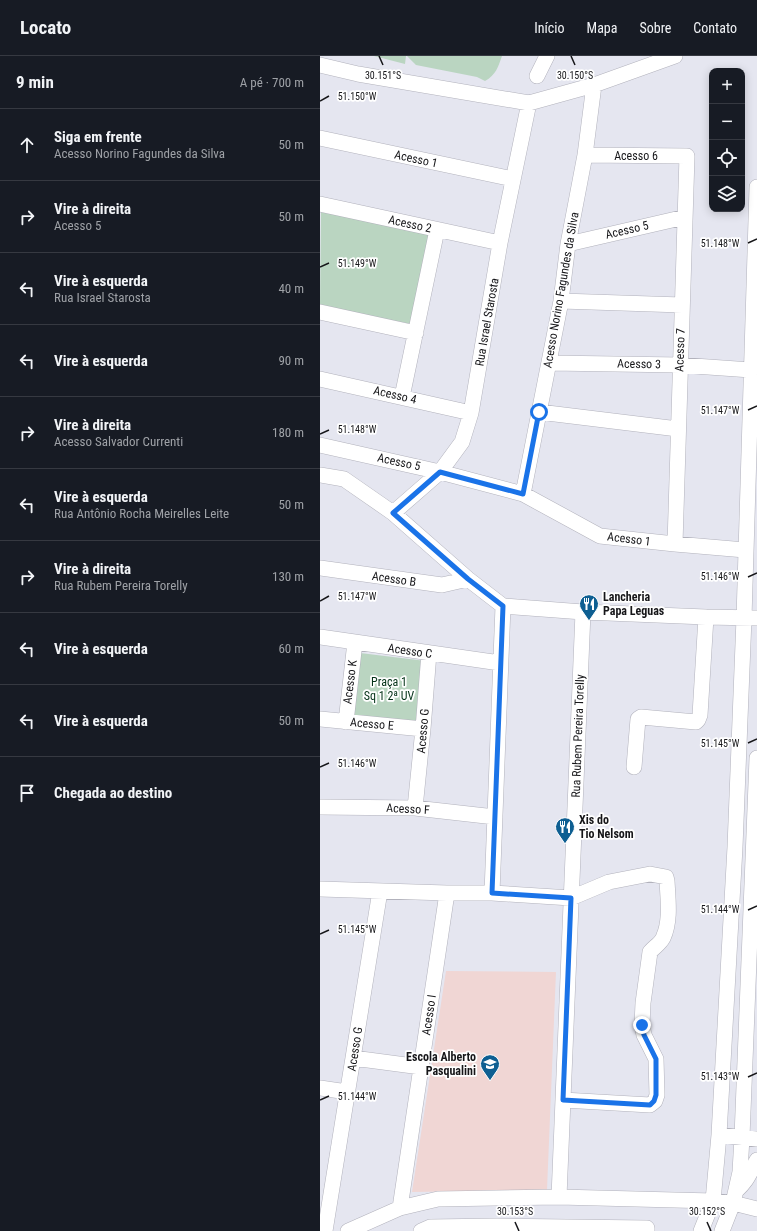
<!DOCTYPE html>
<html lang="pt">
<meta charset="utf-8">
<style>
body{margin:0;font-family:"Roboto Condensed",sans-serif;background:#242831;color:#f1f3f6}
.controls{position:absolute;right:12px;top:12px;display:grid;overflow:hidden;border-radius:8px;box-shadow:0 2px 10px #0003}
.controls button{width:36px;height:36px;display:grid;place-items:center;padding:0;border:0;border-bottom:1px solid #363941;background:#171b24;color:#f1f3f6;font:20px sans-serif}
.stop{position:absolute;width:12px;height:12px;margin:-9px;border:3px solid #1a73e8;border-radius:50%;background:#fff}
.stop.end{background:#1a73e8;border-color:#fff;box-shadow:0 1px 4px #0008}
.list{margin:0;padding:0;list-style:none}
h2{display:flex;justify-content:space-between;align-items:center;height:52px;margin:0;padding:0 16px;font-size:17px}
h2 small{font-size:13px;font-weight:400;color:#9ea1a6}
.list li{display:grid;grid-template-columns:26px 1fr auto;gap:12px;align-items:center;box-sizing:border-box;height:72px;padding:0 16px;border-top:1px solid #363941}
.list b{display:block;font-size:15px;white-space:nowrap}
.list p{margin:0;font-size:13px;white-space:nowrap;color:#9ea1a6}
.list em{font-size:13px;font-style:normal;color:#9ea1a6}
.icon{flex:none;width:22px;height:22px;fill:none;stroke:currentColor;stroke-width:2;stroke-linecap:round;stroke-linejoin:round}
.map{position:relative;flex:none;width:437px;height:1175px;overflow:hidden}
header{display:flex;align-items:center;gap:24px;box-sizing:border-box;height:56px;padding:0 20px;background:#171b24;border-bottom:1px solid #363941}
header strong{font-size:19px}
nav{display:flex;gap:22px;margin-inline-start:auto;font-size:14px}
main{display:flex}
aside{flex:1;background:#171b24}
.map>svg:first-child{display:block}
</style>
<header>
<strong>Locato</strong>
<nav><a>Início</a><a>Mapa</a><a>Sobre</a><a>Contato</a></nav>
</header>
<main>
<aside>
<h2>9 min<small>A pé · 700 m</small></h2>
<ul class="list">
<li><svg class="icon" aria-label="ahead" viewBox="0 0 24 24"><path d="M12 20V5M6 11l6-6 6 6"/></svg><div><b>Siga em frente</b><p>Acesso Norino Fagundes da Silva</p></div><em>50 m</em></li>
<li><svg class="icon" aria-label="right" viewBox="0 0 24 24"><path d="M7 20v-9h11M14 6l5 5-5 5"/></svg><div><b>Vire à direita</b><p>Acesso 5</p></div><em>50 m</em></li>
<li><svg class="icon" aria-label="left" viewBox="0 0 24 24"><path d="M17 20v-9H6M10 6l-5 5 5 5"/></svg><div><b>Vire à esquerda</b><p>Rua Israel Starosta</p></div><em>40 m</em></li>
<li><svg class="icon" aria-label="left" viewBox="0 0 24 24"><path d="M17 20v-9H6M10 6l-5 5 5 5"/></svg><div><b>Vire à esquerda</b></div><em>90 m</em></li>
<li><svg class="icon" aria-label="right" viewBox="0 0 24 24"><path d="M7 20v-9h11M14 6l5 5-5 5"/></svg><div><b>Vire à direita</b><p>Acesso Salvador Currenti</p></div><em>180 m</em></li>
<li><svg class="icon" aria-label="left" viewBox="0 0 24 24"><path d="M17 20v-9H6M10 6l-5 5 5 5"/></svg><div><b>Vire à esquerda</b><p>Rua Antônio Rocha Meirelles Leite</p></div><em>50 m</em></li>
<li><svg class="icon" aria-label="right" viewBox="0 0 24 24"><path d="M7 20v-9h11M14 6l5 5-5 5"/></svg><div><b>Vire à direita</b><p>Rua Rubem Pereira Torelly</p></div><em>130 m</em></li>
<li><svg class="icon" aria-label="left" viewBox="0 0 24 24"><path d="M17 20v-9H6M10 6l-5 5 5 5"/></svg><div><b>Vire à esquerda</b></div><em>60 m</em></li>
<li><svg class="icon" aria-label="left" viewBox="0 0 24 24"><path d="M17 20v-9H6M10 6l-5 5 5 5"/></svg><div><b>Vire à esquerda</b></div><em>50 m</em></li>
<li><svg class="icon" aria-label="arrive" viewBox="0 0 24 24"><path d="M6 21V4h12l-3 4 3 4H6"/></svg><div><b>Chegada ao destino</b></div></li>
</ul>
</aside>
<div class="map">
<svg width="437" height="1175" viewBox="0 0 437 1175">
<rect width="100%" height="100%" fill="#e5e6f0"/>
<path fill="#f0d6d4" d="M126,915L236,916L227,1134L92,1136Z"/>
<path fill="#bad5c1" d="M54,0H86L85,8Z
M87,0H182C178,11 176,19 165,25L157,21L96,9Z
M1,156L109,178L91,268L0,250Z
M40,597L106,605L99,668L33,660Z"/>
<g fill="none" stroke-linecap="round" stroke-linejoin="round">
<g stroke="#b2b2bc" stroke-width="16">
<path id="minor" d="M0,9L38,18L209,47L274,29L355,0
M217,20L227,0
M0,82L193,123
M265,99L367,100L355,488
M0,148L180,187
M248,188L365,161
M241,245L362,249
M0,256L96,277
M230,307L360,309L431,314
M0,323L151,357
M82,341L117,174
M219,356L358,373
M0,389L120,416L203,438L280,480L355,488L425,494
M0,419L24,423L73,457L148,523L183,550L263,556L386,561L437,562
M203,438L241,245L248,188L265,99L274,29
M73,457L120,416L142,386L151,357L180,187L209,47
M0,512L122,529L148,523
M0,581L180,607
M0,663L103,673
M26,666L35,586
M314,711L318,663L321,661L376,666L378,664L380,659L386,561
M0,751L95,752L175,761
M95,752L103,673L109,597
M0,833L127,837H172L251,842L289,826L330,818L346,821L347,825C348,844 351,865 343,882C340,888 334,891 330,896L323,947L322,969L324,979L336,1003L337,1039L335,1045L330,1049L243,1044
M172,837L183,550
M33,1002L101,1011
M0,1032L27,1036
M399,1079L437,1083
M416,1135C428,1124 429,1118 437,1104
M239,1141L263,556
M80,1152L127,837
M5,1175L60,835
M28,1175L80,1152L118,1143L239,1141L393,1145L413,1147L437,1153
M101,1175L110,1171L177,1170L327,1172V1175
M381,1175L393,1145L399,1079L415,791L424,562L437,131
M402,1175L413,1147L420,1116L422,1081L437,702"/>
</g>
<use href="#minor" stroke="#fff" stroke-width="15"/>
</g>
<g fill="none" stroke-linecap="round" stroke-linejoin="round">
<path stroke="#1a73e8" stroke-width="5" d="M219,356L203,438L120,416L73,457L148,523L183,550L172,837L251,842L243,1044L330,1049L334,1045L336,1039V1003L324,979L322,969"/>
</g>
<path fill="none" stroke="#161619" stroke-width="1.5" d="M59,0L63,9M251,0L255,9M0,45L9,40M428,187L437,183M0,211L9,207M428,354L437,350M0,378L9,374M428,521L437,517M0,545L9,540M428,687L437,683M0,711L9,707M428,854L437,850M0,878L9,874M428,1021L437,1017M0,1044L9,1040M195,1166L199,1175M387,1166L391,1175"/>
<defs>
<g id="restaurant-pin" transform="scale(1)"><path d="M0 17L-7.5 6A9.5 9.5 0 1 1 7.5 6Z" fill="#0e5f92" stroke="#fff"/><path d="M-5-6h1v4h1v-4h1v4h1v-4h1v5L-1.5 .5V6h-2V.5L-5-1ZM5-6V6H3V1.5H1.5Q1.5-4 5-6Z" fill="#fff"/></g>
<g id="school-pin" transform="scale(1)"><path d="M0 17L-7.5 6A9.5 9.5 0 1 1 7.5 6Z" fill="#0e5f92" stroke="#fff"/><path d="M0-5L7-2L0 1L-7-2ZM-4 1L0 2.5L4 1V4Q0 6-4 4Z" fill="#fff"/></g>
</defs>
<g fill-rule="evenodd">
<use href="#restaurant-pin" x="269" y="548"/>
<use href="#restaurant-pin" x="245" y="771"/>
<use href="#school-pin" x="170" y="1008"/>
</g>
<g text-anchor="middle" stroke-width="3.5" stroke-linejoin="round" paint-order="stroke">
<g font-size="12" fill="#161619" stroke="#fff">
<text x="316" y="104">Acesso 6</text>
<text transform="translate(96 103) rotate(12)" y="4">Acesso 1</text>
<text transform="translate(90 168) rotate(12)" y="4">Acesso 2</text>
<text transform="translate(307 174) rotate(-13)" y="4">Acesso 5</text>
<text transform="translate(241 234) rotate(-80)" y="4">Acesso Norino Fagundes da Silva</text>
<text transform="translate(167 266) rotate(-80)" y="4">Rua Israel Starosta</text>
<text transform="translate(360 294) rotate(-88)" y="4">Acesso 7</text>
<text transform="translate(319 308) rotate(1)" y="4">Acesso 3</text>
<text transform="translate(75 339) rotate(13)" y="4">Acesso 4</text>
<text transform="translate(79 406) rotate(12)" y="4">Acesso 5</text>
<text transform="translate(309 483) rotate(7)" y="4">Acesso 1</text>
<text transform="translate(74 523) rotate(8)" y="4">Acesso B</text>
<text transform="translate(90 595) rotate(8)" y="4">Acesso C</text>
<text transform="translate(30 626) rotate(-83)" y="4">Acesso K</text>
<text transform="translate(52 668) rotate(5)" y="4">Acesso E</text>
<text transform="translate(103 675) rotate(-85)" y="4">Acesso G</text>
<text transform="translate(258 680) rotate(-88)" y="4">Rua Rubem Pereira Torelly</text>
<text transform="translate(88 753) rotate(3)" y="4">Acesso F</text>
<text transform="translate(109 959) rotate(-82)" y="4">Acesso I</text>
<text transform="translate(35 993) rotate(-81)" y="4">Acesso G</text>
</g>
<g font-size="12" font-weight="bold" fill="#161619" stroke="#fff" text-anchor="start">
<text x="283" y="545">Lancheria<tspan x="283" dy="14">Papa Leguas</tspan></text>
<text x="259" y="768">Xis do<tspan x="259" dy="14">Tio Nelsom</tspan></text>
<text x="156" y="1005" text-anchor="end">Escola Alberto<tspan x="156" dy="14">Pasqualini</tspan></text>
</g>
<g font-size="12" fill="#043218" stroke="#fff">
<text x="69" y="630">Praça 1<tspan x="69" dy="14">Sq 1 2ª UV</tspan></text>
</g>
</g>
<g font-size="10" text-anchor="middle" fill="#161619" stroke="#fff" stroke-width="3.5" stroke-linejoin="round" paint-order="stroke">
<text x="63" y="23">30.151°S</text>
<text x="255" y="23">30.150°S</text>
<text x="37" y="44">51.150°W</text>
<text x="400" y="191">51.148°W</text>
<text x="37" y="211">51.149°W</text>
<text x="400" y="358">51.147°W</text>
<text x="37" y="377">51.148°W</text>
<text x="400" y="524">51.146°W</text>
<text x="37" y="544">51.147°W</text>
<text x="400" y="691">51.145°W</text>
<text x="37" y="711">51.146°W</text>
<text x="400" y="857">51.144°W</text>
<text x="37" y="877">51.145°W</text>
<text x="400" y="1024">51.143°W</text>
<text x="37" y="1044">51.144°W</text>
<text x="195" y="1159">30.153°S</text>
<text x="387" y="1159">30.152°S</text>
</g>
</svg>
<div class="controls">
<button>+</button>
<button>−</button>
<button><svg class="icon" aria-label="locate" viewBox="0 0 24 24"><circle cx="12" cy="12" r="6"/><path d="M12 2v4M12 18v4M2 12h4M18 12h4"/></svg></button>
<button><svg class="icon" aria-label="layers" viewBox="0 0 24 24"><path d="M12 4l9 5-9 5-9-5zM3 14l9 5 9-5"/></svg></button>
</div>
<div class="stop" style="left:219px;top:356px"></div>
<div class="stop end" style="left:322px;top:969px"></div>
</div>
</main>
